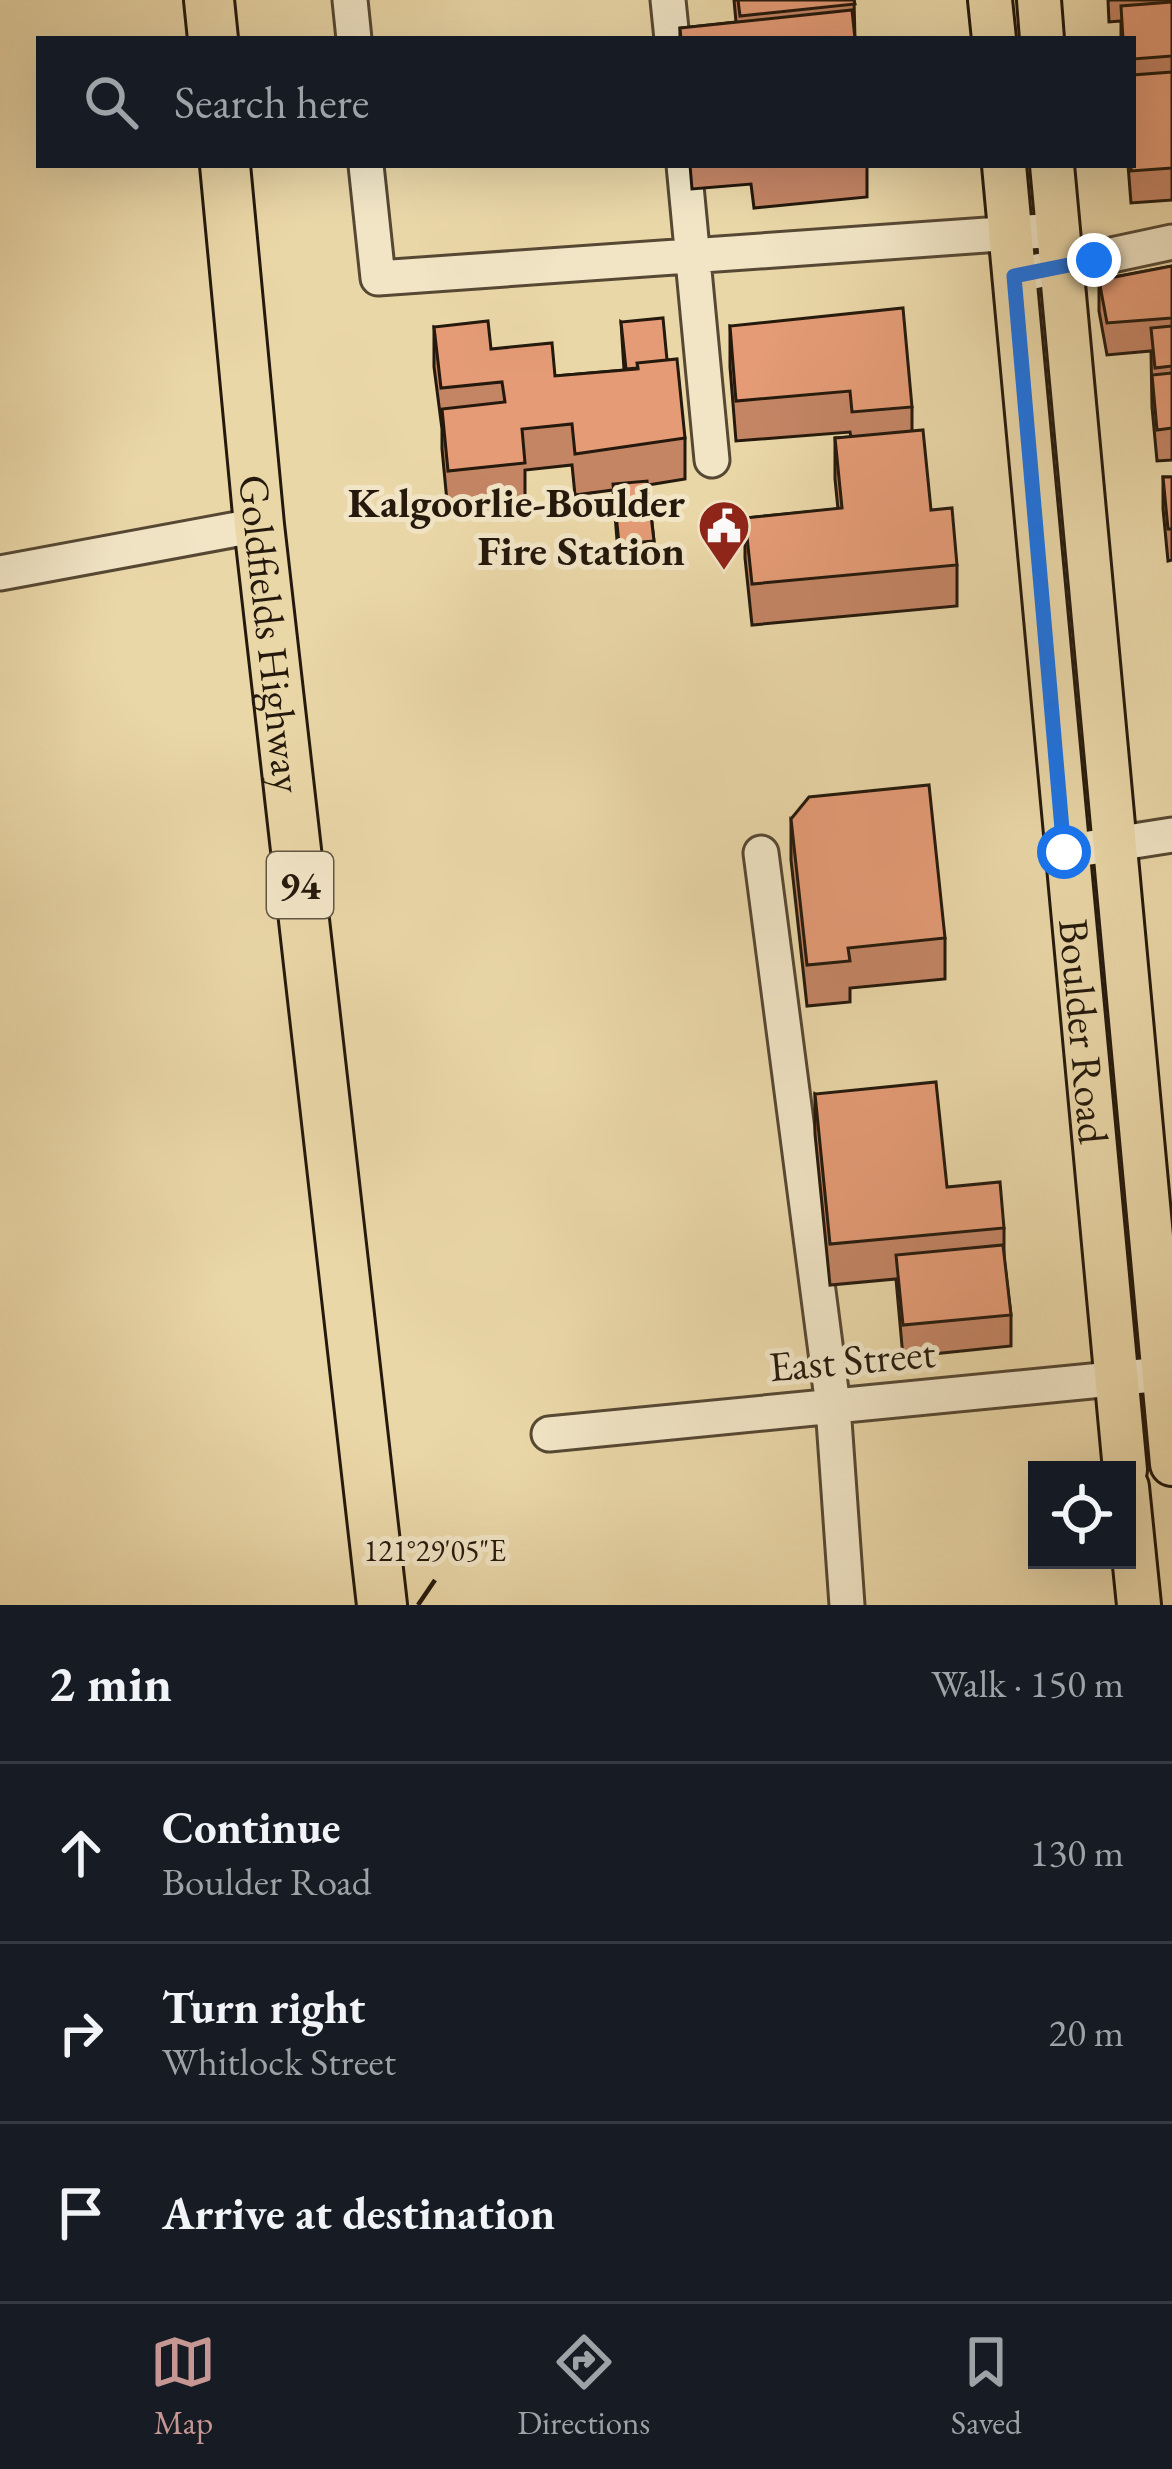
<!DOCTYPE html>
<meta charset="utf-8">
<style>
body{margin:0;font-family:"EB Garamond",serif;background:#20242c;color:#f1f3f6}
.controls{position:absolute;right:36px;bottom:36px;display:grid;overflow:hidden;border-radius:0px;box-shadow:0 12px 48px #0002}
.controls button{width:108px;height:108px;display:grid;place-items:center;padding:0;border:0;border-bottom:3px solid #363941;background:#171b24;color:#f1f3f6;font:60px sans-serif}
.stop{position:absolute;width:36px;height:36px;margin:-27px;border:9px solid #1a73e8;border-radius:50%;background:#fff}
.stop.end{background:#1a73e8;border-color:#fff;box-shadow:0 3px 12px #0008}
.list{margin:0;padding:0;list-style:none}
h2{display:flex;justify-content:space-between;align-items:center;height:156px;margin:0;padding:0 48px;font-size:51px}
h2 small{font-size:39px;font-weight:400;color:#9ea1a6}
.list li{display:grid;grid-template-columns:78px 1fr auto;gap:36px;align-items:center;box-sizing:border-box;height:180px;padding:0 48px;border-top:3px solid #363941}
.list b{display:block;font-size:45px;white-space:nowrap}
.list p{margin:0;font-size:39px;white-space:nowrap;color:#9ea1a6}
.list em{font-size:39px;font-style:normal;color:#9ea1a6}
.icon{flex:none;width:66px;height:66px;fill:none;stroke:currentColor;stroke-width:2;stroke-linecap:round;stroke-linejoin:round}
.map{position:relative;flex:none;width:1172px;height:1605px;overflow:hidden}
.search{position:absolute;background:#171b24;box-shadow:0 12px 48px #0002;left:36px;right:36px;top:36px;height:132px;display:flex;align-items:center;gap:30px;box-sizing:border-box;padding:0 42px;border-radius:0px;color:#9ea1a6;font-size:45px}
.sheet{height:696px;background:#171b24}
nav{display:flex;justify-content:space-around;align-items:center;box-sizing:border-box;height:168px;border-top:3px solid #363941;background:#171b24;font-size:33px;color:#9ea1a6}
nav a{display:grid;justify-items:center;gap:6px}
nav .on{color:#c59692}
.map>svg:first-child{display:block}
</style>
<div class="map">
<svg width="1172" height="1605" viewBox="0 0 1172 1605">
<rect width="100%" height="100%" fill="#ead7a8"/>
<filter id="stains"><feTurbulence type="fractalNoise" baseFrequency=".00167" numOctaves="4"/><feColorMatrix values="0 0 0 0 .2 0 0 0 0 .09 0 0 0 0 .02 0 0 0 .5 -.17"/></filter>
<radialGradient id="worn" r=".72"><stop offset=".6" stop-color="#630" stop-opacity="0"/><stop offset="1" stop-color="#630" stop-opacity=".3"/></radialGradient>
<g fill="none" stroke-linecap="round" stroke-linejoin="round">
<g stroke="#564833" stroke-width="39">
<path id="minor" d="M350,0L354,39
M668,0L672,39
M366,165L378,278L1057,230
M684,165L712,460
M1014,276L1172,242
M0,573L259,525
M1064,852L1172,835
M761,853L833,1406L847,1605
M549,1434L1163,1374"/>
</g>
<g stroke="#24190c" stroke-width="48">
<g id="major">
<path d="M990,0L994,39"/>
<path d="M1039,0L1042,39"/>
<path id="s1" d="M1004,165L1125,1470"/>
<path d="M1052,165L1172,1464"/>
<path d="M1127,1487L1139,1605"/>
</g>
</g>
<g stroke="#24190c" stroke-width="54">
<g id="highway">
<path d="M209,0L213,39"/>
<path id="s2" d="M225,165L259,525L382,1605"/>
</g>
</g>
<use href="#minor" stroke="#f1e5c6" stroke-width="33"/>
<use href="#major" stroke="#ead7a8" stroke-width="42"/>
<use href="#highway" stroke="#ead7a8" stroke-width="48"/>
</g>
<path fill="#c48565" stroke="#24190c" stroke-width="3" d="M734,0H854L855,39H680V28L736,22Z
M1108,0H1172V200L1131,203L1128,165H1133V39H1121V21L1109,22Z
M690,165H867V197L754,208L751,184L692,189Z
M1172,266V460L1157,461L1152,407L1151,351L1107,355L1099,311V280Z
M621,322L667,360L685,438V479L648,485L654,541V562L619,565L613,490L575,495L572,465L525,470V504L448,512L442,449V429L434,367V327L555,376L624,370Z
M730,326L912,407V431L931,510L957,565V606L752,625L745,558V518L838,509L835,479V438L851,437L850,432L736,441L730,367Z
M1163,477H1172V560L1168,561L1163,509Z
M791,819L945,938V979L850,988V1002L807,1006L791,860Z
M815,1094L1004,1228V1258L1011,1315V1346L903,1357L896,1279L830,1285L815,1134Z"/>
<path fill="#e49b76" stroke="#24190c" stroke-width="3" d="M738,0H854L855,4L740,16Z
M1172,2V56L1133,59V39H1123L1121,6Z
M852,10L855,39H681L680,28Z
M1172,72V168L1131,171V165H1133V75Z
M1172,266V318L1107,323L1099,280Z
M903,308L912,407L852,412L850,391L736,401L730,326Z
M663,318L667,360L637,363L638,368L626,369L621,322Z
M488,321L491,349L552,343L555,376L638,369L637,363L677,359L685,438L575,454L572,424L522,429L525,463L448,471L442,409L505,402L502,382L441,388L434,327Z
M1172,326V366L1155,368L1151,328Z
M1172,373V428L1157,430L1152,375Z
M923,430L931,510L952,508L957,565L752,584L745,518L842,508L835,438Z
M1163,477H1172V529H1168Z
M647,481L654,541L619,544L613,484Z
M929,785L945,938L848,948L850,961L807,965L791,819L809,797Z
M936,1082L947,1187L1000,1182L1004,1228L830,1244L815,1094Z
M1003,1245L1011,1315L903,1325L896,1255Z"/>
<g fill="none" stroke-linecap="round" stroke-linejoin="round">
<path stroke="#1a73e8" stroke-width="15" d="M1064,852L1014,276L1094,260"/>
</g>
<path fill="none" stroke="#24190c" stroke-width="4.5" d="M418,1605L435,1580"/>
<defs>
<g id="civic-pin" transform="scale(2.7)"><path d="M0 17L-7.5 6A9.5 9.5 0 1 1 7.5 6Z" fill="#8f2418" stroke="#f1e5c6"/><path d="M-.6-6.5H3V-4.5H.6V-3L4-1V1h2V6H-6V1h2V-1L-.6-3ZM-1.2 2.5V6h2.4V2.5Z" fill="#fff"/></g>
</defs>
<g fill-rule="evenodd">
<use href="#civic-pin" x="724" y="526"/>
</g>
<g text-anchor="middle" stroke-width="10" stroke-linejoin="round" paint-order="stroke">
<rect fill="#f1e5c6" stroke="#625644" stroke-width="3" x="267" y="852" width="66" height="66" rx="9"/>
<g font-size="39" font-weight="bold" fill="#24190c">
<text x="300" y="899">94</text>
</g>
<g font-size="42" font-weight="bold" fill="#24190c" stroke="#f1e5c6" text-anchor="end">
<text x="685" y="517">Kalgoorlie-Boulder<tspan x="685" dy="48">Fire Station</tspan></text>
</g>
<g font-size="42" fill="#24190c" stroke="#f1e5c6">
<text dy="15" stroke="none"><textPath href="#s2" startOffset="471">Goldfields Highway</textPath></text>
<text dy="15" stroke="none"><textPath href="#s1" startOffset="870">Boulder Road</textPath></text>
<text transform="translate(852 1359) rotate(-5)" y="15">East Street</text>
</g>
</g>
<g font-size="30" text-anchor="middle" fill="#24190c" stroke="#f1e5c6" stroke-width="10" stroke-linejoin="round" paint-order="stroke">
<text x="435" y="1561">121°29'05"E</text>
</g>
<rect width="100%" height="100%" filter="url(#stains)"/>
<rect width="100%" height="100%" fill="url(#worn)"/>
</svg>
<div class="controls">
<button><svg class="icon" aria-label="locate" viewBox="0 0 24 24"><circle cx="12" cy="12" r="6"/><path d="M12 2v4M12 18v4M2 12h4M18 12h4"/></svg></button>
</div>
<div class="stop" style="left:1064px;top:852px"></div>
<div class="stop end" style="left:1094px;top:260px"></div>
<div class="search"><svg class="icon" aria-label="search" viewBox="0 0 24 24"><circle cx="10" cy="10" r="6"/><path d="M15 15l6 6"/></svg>Search here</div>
</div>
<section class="sheet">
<h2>2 min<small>Walk · 150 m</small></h2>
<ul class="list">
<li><svg class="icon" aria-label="ahead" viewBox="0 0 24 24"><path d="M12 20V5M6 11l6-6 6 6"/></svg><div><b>Continue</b><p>Boulder Road</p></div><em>130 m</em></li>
<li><svg class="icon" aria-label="right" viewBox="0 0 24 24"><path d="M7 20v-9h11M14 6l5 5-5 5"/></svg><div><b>Turn right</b><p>Whitlock Street</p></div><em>20 m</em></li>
<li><svg class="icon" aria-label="arrive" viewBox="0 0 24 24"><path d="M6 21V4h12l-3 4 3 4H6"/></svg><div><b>Arrive at destination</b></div></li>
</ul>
</section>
<nav>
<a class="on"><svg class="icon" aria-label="map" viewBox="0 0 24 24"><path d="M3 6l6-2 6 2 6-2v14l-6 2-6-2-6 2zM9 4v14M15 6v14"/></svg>Map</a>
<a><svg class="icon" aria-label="directions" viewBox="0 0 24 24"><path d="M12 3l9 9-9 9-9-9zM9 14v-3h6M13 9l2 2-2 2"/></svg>Directions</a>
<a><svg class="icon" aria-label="saved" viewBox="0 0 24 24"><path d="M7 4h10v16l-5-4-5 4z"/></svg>Saved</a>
</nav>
